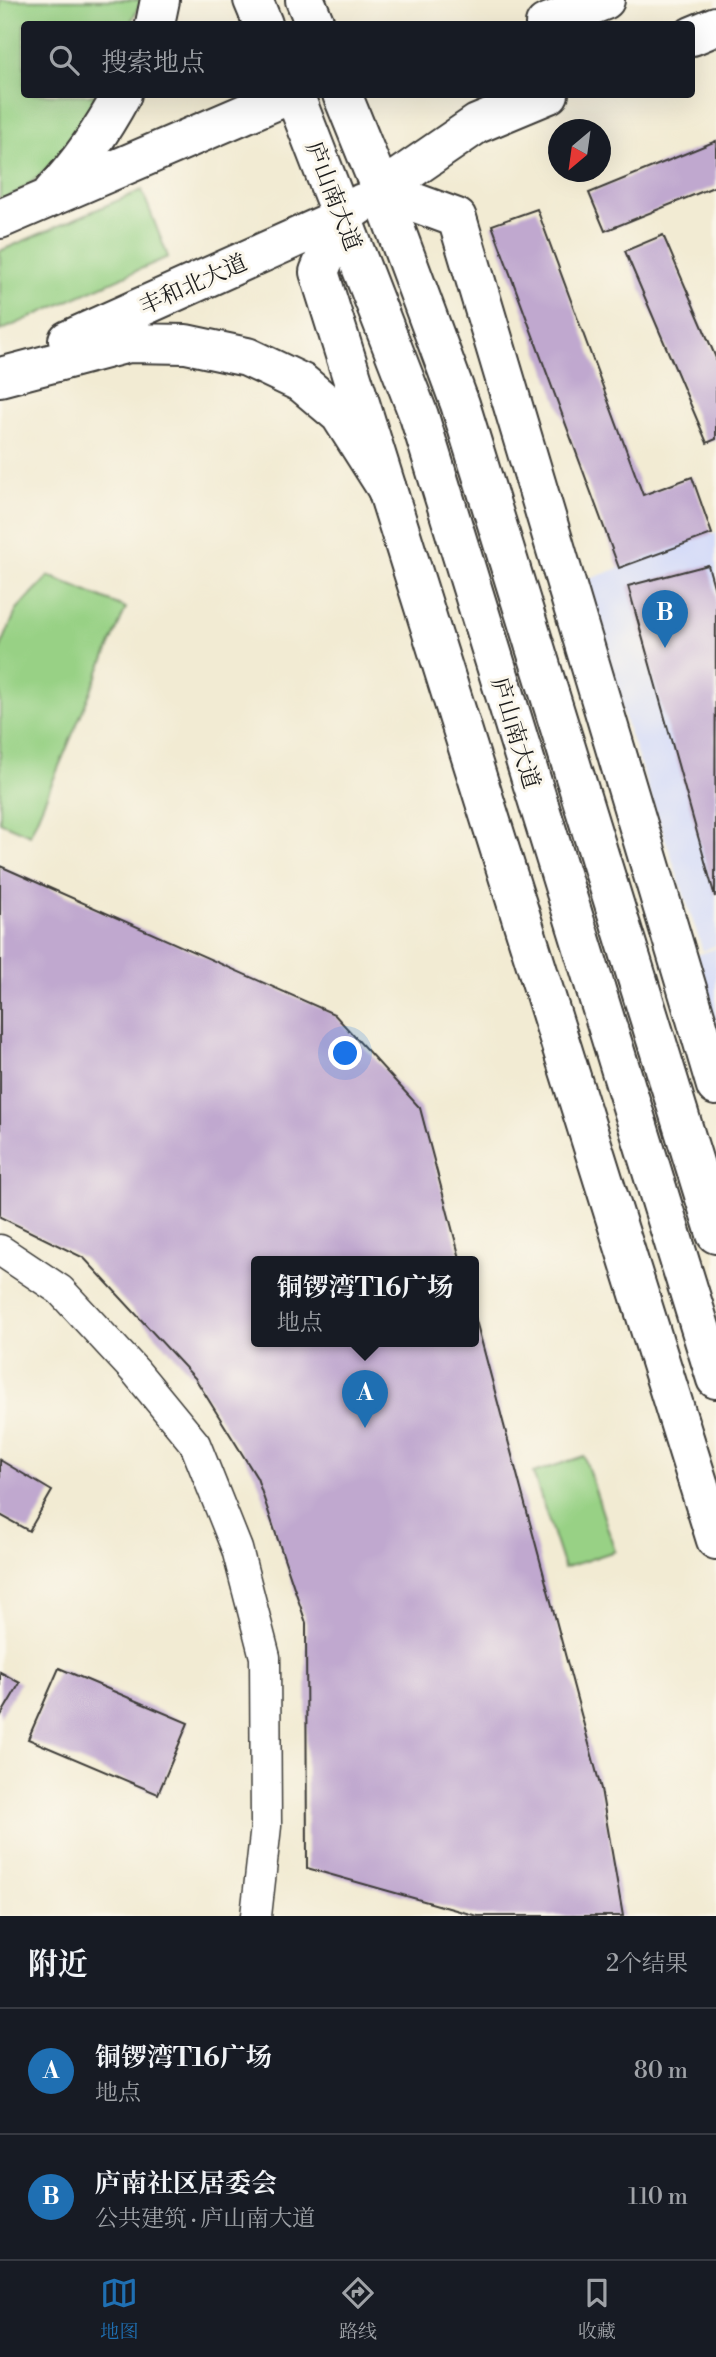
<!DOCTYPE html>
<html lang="zh">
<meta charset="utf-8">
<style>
body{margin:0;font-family:"Libre Bodoni","Noto Serif SC",serif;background:#242831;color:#f1f3f6}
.compass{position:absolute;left:548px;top:119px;width:63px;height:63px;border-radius:50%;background:#171b24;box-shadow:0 7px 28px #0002;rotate:209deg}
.you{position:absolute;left:346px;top:1054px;width:24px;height:24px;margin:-18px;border:5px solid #fff;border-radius:50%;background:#1a73e8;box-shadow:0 0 0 10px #1a73e833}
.badge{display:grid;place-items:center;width:46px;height:46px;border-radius:50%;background:#1f6fb2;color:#fff;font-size:23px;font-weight:700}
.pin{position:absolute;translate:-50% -58px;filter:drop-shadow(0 2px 4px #0008)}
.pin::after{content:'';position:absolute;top:37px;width:24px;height:21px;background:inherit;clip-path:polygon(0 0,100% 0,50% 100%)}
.popup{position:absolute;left:251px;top:1256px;width:228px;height:91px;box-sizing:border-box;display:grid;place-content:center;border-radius:7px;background:#171b24;filter:drop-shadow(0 2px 5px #0005);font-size:23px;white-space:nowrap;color:#9ea1a6}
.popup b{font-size:26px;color:#f1f3f6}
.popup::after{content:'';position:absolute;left:50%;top:100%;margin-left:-14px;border:14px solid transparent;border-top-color:#171b24}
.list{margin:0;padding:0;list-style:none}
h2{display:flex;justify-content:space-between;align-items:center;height:91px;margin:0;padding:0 28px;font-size:30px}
h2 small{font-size:23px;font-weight:400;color:#9ea1a6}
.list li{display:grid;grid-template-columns:46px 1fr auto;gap:21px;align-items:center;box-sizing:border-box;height:126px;padding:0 28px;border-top:2px solid #363941}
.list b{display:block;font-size:26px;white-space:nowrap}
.list p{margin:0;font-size:23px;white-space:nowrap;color:#9ea1a6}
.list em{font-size:23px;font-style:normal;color:#9ea1a6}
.icon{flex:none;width:38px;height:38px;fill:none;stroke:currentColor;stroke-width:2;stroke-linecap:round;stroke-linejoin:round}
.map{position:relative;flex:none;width:716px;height:1916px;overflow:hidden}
.search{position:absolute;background:#171b24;box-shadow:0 7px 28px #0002;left:21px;right:21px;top:21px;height:77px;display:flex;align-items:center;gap:18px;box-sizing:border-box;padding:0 24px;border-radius:7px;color:#9ea1a6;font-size:26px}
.sheet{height:343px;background:#171b24}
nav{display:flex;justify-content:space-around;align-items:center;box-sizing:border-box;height:98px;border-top:2px solid #363941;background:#171b24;font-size:19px;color:#9ea1a6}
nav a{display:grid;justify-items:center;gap:4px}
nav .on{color:#1f6fb2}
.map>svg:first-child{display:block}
</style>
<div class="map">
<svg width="716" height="1916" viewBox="0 0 716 1916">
<rect width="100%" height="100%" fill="#fbf7ec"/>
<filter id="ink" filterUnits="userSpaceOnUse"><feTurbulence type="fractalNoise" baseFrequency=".0143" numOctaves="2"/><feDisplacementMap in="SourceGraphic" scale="14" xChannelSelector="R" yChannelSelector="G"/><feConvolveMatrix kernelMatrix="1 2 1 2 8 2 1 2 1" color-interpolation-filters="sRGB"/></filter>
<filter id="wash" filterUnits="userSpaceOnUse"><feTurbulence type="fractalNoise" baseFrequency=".00686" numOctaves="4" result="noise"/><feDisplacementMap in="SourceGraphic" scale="28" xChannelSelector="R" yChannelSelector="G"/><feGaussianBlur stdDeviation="1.57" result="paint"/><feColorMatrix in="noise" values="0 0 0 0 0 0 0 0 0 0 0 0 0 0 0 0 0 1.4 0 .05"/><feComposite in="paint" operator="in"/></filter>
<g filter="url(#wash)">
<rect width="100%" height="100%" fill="#f2ebd3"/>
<path fill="#d2d9f9" d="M716,532V945L703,951L579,583Z
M716,948V1041L686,959Z"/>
<path fill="#98d185" stroke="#5a7650" stroke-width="2" d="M0,0H142L130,24H24V94L97,95C76,140 47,180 0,201Z
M142,190L168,257L0,331V251Z
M49,576L126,608L30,835L0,822V649L17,609Z
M584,1456L615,1551L564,1568L533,1473Z"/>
<g id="blocks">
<path fill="#c0a8cf" d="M716,141V186L605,231L589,193Z
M537,209L643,495L692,477L712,534L619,568L492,225Z
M663,235L716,358V439L707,443L625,251Z
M708,565L716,594L715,897L628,586Z
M0,866L334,1014L420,1108L461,1262H256V1342H474V1313L601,1789L623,1916H477L307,1868L306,1623L257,1478L195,1378L84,1258L0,1217Z
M0,1460L52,1491L29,1531L0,1515Z
M59,1668L188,1723L158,1794L28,1739Z
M0,1672L20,1683L0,1717Z"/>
</g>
</g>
<g filter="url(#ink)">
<use href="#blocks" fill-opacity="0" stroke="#3c3b37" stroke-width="2"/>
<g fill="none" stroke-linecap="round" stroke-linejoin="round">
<g stroke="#3c3b37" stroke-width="33">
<path id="minor" d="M0,1250L60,1290L136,1372L195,1444L237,1549L265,1657L266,1826L256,1916"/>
</g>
<g stroke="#3c3b37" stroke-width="42">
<path id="major" d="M545,24L605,0
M692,36L716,26
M381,190L457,218L716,1086
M381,190L477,124L549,94
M342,217L319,272L716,1540"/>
</g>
<g stroke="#3c3b37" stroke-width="42">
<path id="highway" d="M253,0L263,24
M305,0L315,24
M155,24L160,0
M294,94L419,416L716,1379
M342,94L381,190L460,404L716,1234
M53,192C81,162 102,131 122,94
M0,219L291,94
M68,340L342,217L362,203
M0,377L129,343L186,344L247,357L302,383L340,415L387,489"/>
</g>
<use href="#minor" stroke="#fff" stroke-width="30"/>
<use href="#major" stroke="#fff" stroke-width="38"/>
<use href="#highway" stroke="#fff" stroke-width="38"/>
</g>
</g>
<g text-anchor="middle" stroke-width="6" stroke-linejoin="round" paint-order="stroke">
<g font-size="23" fill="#1c1c1c" stroke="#fbf7ec">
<text transform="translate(334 196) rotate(69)" y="8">庐山南大道</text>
<text transform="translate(193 284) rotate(-24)" y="8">丰和北大道</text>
<text transform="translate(516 733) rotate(73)" y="8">庐山南大道</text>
</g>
</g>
</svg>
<svg class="compass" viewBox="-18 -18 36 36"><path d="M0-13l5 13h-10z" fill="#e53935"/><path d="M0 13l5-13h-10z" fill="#9ea1a6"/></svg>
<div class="you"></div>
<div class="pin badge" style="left:365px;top:1428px">A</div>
<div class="popup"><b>铜锣湾T16广场</b>地点</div>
<div class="pin badge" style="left:665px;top:648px">B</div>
<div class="search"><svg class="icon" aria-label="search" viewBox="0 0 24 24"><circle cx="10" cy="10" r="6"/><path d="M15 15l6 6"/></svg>搜索地点</div>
</div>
<section class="sheet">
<h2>附近<small>2个结果</small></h2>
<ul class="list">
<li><span class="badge">A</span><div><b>铜锣湾T16广场</b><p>地点</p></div><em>80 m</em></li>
<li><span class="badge">B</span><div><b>庐南社区居委会</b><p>公共建筑 · 庐山南大道</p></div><em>110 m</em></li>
</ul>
</section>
<nav>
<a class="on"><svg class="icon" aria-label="map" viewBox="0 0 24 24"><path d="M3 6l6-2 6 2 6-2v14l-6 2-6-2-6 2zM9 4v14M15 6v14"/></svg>地图</a>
<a><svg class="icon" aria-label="directions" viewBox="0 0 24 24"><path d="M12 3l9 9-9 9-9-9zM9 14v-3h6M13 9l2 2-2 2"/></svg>路线</a>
<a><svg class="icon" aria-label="saved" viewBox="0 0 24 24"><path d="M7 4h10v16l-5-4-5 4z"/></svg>收藏</a>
</nav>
